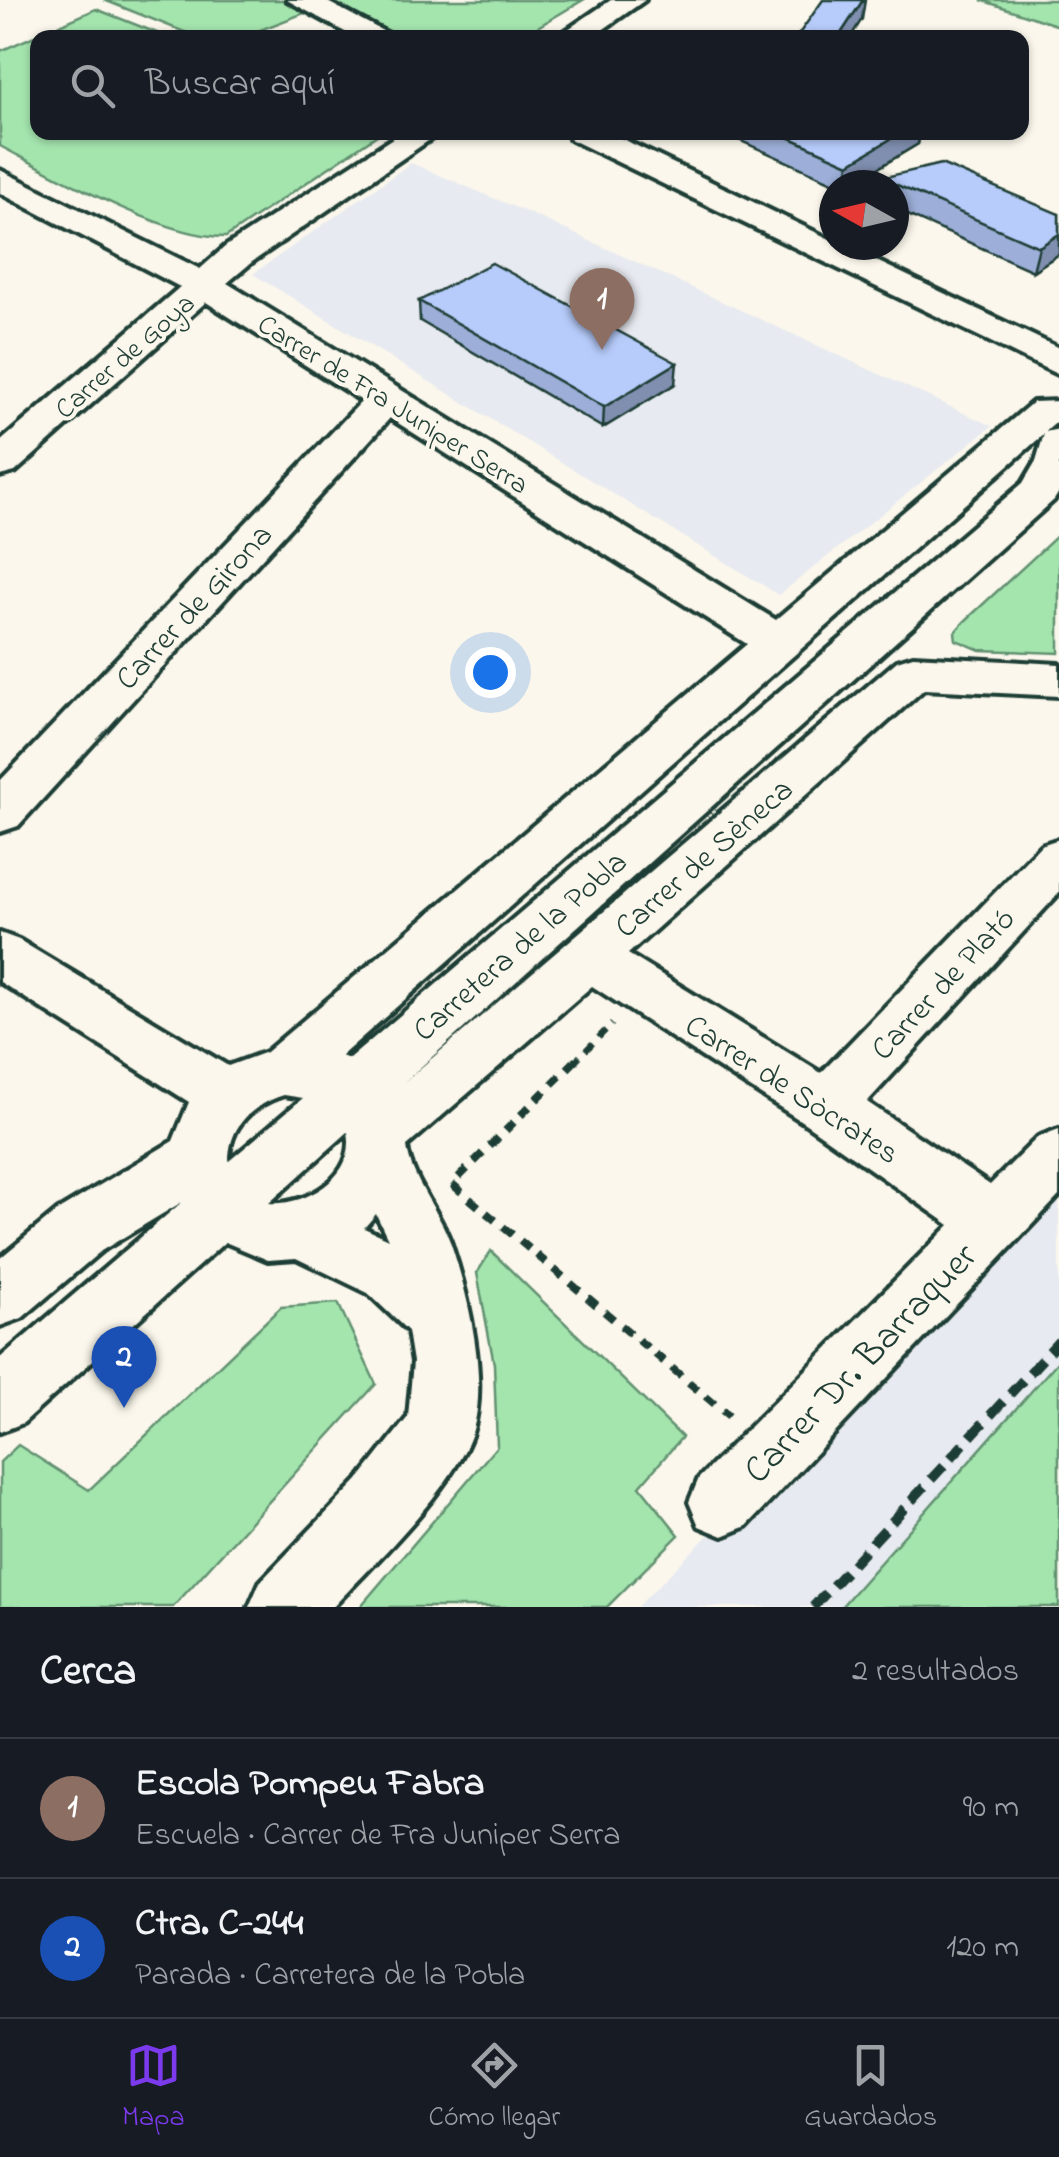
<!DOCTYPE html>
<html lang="es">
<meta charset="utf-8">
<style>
body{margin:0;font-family:"Indie Flower",sans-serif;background:#242831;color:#f1f3f6}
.compass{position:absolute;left:819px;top:170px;width:90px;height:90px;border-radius:50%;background:#171b24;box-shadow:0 2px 8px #0004;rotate:278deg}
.you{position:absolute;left:490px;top:672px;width:35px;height:35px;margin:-25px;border:8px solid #fff;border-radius:50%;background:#1a73e8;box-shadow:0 0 0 15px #1a73e833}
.badge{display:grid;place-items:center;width:65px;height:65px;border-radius:50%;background:#7c3aed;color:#fff;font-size:32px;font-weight:700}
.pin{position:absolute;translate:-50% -82px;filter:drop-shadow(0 2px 5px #0008)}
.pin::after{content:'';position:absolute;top:52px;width:35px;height:30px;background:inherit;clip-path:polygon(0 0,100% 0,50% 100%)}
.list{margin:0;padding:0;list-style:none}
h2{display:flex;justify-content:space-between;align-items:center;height:130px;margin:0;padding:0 40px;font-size:42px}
h2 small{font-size:32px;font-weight:400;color:#9ea1a6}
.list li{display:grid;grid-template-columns:65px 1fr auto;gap:30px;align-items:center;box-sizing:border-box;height:140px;padding:0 40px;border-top:2px solid #363941}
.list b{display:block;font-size:38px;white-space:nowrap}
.list p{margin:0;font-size:32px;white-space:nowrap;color:#9ea1a6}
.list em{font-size:32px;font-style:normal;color:#9ea1a6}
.icon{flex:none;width:55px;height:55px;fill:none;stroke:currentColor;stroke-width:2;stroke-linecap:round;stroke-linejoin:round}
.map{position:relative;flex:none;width:1059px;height:1607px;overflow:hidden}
.search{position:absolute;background:#171b24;box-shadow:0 2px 8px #0004;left:30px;right:30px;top:30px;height:110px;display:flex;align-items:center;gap:25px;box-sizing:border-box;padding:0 35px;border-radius:20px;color:#9ea1a6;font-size:38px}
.sheet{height:410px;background:#171b24}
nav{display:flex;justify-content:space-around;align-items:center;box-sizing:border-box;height:140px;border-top:2px solid #363941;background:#171b24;font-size:28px;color:#9ea1a6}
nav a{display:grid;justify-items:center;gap:5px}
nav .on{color:#7c3aed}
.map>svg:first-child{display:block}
</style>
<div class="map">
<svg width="1059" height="1607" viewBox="0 0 1059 1607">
<rect width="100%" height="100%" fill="#fbf7ec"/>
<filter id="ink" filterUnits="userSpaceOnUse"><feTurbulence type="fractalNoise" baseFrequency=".01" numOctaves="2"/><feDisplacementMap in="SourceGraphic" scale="20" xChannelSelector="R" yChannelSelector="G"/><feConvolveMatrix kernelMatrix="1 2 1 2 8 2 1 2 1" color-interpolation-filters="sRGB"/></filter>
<g filter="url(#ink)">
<path fill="#e7eaf0" d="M411,163L538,217L992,426L779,595L253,274Z
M1059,1181V1360L841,1607H637Z"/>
<path fill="#a4e5ae" stroke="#629171" stroke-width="2.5" d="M104,0H583L519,38L402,37L330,3L242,37H197Z
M981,0H1059V26Z
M96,9L167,37L38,38V132L380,133L226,237C164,238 57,176 0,146V51Z
M1059,534V653L980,650L956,640L955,632L965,621Z
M491,1251L682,1437L640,1486L679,1535L607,1607H360L497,1446L494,1364L477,1273Z
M338,1303L376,1384L173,1607H0V1462L18,1445L89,1490L281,1307Z
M1059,1360V1607H841Z"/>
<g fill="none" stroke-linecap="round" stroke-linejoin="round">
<g stroke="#1f3d34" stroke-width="8">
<path id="minor" d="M287,0H324L396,38H356Z
M611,0H645L591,38H555Z
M402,132H441L252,262L227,283L776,620L1033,402L1059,401V420L1045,432L1059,429V492L1054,500L403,1083L897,661L913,656L1059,664V696L924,689L628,954L821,1073L1041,845L1059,839V893L867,1102L990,1185L1038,1137L1059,1129V1196L747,1526L723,1536L699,1526L689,1502L699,1478L950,1225L806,1124L592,986L407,1146C410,1178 440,1212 451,1244C468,1294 489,1381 472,1433C453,1489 374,1563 333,1607H249L260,1582L359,1479L408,1417L413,1362L408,1331L368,1293L296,1258L268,1260L225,1242L23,1423L0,1432V1358L182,1202L101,1251L22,1318L0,1326V1258L57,1211L173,1141L189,1102L0,982V933L19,940L228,1066L266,1052L747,644L390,418L18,826L0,832V781L362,401L206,302L15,472L0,476V442L180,287L0,193V170L200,269L226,246ZM1044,434L1036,461L1023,483L349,1059L341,1056ZM284,1095L303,1098L229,1161C229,1126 252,1105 284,1095ZM348,1132C357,1176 306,1206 269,1203ZM376,1214L388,1239L364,1228Z
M565,132H608L834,241V245H843L1059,348V375L570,139Z"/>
</g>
<path stroke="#1f3d34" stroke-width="6" stroke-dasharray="10 8" stroke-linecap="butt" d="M573,1063L612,1024"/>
<path stroke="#1f3d34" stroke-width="8" stroke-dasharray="12 10" stroke-linecap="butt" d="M576,1060L452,1184L729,1416"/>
<use href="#minor" fill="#fbf7ec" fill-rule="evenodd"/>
<path stroke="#1f3d34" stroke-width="10" stroke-dasharray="19 10" stroke-linecap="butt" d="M813,1607L1059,1341"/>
</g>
<path fill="#9dafd8" stroke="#1f3d34" stroke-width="2.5" d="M721,132H920L918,144L850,185H839Z
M881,178L1059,214V254L1033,271L894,209V185H880Z
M419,301L675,384L603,428L420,321Z"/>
<path fill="#808fb0" stroke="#1f3d34" stroke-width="2.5" d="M863,0H865L862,19L850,38H838Z
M902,132H920L918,144L850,185H846L849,164Z
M1059,234V254L1033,271L1039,247Z
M677,363L675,384L603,428L604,407Z"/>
<path fill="#b7ccfb" stroke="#1f3d34" stroke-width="2.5" d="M823,0H863L838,38H796Z
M777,132H902L849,164Z
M941,164L1059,214V234L1039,247L881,178Z
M492,263L677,363L604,407L419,301Z"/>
</g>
<g text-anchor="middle" stroke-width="8" stroke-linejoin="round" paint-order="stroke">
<g font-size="28" fill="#1f3d34" stroke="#fbf7ec">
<text transform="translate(124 355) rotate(-41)" y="10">Carrer de Goya</text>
<text transform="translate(394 403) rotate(32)" y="10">Carrer de Fra Juniper Serra</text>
</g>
<g font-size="32" fill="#1f3d34" stroke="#fbf7ec">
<text transform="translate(193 606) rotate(-47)" y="11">Carrer de Girona</text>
<text transform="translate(703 857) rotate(-41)" y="11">Carrer de Sèneca</text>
<text transform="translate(519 945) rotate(-41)" y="11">Carretera de la Pobla</text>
<text transform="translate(942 983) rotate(-47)" y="11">Carrer de Plató</text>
<text transform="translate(793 1088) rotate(33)" y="11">Carrer de Sòcrates</text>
</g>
<g font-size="38" fill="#1f3d34" stroke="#fbf7ec">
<text transform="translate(859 1362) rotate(-46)" y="13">Carrer Dr. Barraquer</text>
</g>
</g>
</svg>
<svg class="compass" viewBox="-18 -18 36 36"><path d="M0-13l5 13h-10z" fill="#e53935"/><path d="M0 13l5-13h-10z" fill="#9ea1a6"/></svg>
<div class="you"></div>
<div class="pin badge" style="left:602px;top:350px;background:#8d6e63">1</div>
<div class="pin badge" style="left:124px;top:1408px;background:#1a4fb4">2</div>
<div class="search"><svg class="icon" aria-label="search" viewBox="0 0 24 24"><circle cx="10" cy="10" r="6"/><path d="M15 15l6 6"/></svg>Buscar aquí</div>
</div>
<section class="sheet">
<h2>Cerca<small>2 resultados</small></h2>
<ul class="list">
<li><span class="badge" style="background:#8d6e63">1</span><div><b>Escola Pompeu Fabra</b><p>Escuela · Carrer de Fra Juniper Serra</p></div><em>90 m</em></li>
<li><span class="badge" style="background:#1a4fb4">2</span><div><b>Ctra. C-244</b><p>Parada · Carretera de la Pobla</p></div><em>120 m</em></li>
</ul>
</section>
<nav>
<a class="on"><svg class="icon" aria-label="map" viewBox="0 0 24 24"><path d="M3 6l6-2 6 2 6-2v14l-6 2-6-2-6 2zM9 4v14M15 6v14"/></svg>Mapa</a>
<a><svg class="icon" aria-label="directions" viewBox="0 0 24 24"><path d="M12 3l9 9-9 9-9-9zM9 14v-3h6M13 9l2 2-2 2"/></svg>Cómo llegar</a>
<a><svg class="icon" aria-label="saved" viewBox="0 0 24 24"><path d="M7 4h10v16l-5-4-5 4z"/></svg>Guardados</a>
</nav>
